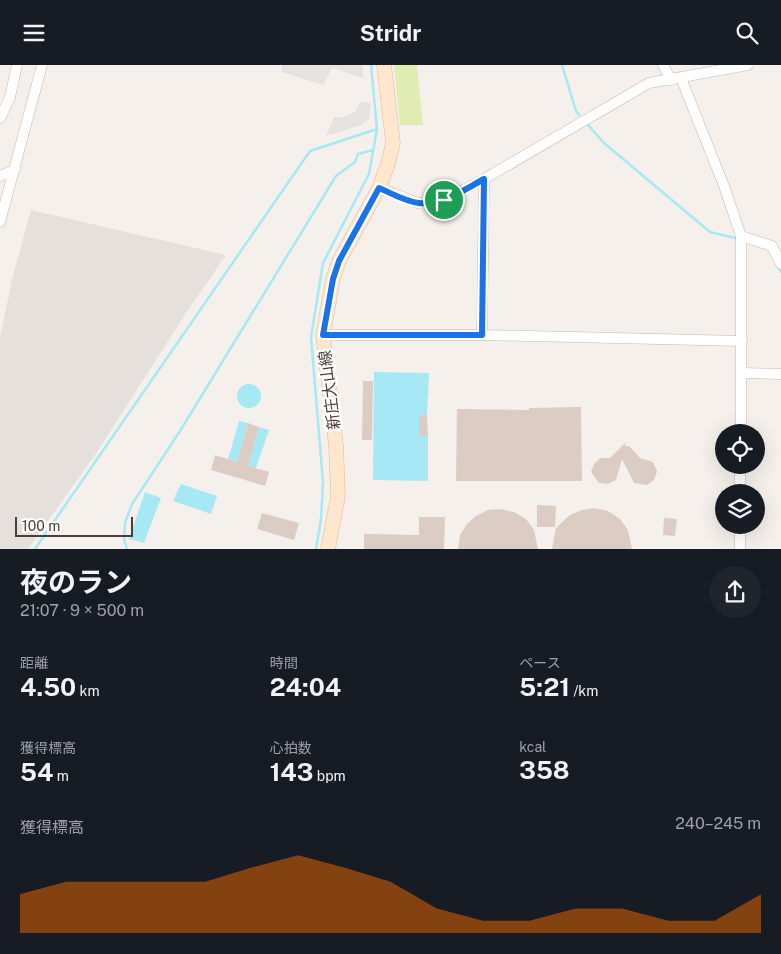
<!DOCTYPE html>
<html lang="ja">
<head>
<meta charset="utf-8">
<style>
	body { margin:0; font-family:"Public Sans","Noto Sans JP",sans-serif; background:#20242c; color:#f1f3f6; height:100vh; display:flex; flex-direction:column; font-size:19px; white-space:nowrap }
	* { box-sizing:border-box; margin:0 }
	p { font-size:16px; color:#9ea1a6 }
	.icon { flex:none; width:28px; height:28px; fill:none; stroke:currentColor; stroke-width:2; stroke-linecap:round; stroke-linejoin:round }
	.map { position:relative; height:484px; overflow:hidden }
	.sheet { display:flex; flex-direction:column; background:#171b24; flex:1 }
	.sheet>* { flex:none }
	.fabs { position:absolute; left:715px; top:359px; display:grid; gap:10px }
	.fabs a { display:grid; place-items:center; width:50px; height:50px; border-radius:50%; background:#171b24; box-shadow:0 5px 20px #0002; font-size:25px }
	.scale { position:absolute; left:15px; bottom:12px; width:118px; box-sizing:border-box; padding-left:5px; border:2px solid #4c3f38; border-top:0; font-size:14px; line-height:18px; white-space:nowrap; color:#4c3f38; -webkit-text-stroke:4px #fff; paint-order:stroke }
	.pin { position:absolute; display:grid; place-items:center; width:42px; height:42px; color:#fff; margin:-21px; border:2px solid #fff; border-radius:50%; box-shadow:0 1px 5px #0007 }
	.round { display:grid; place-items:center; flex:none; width:52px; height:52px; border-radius:26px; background:#20242c }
	.headline { display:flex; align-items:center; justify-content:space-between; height:85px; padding:0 20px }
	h1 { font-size:28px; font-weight:700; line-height:38px }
	.metrics { display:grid; grid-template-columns:repeat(3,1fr); gap:8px; height:85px; padding:5px 20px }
	.metrics div { display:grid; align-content:center }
	.metrics b { font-size:25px; font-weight:700 }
	.metrics small { font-size:14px; font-weight:400 }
	.metrics p { font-size:14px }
	.chart { height:140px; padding:10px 20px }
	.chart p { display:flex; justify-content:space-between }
	.chart svg { width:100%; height:90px; margin-top:5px; fill:#b45309; opacity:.7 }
	header { display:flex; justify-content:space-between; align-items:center; height:65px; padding:0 20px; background:#171b24; font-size:22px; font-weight:700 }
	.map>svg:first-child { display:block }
	.industrial { fill:#e6e0dd }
	.green { fill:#e1ecb3 }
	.parking { fill:#e5e2e0 }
	.water { fill:#a6e9f5 }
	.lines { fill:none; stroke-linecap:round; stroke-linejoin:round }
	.stream { stroke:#a6e9f5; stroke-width:2.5 }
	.building { fill:#dcccc3 }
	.minor-casing { stroke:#c6b8b0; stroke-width:11 }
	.secondary-casing { stroke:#dcba9b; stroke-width:15 }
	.minor { stroke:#fff; stroke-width:10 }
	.secondary { stroke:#ffe6cd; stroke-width:14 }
	.route-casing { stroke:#fff; stroke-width:10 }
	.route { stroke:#1a73e8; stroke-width:6 }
	.labels { text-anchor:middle; stroke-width:5; stroke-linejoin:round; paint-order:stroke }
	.street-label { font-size:16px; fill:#4c3f38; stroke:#fff }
</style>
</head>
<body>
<header><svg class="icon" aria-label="menu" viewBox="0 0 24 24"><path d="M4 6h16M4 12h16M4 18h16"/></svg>Stridr<svg class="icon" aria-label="search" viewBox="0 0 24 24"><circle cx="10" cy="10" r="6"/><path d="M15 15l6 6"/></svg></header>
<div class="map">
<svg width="781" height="484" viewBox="0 0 781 484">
	<rect width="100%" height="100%" fill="#f6f0ec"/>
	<path class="industrial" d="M31,145L226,190L186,248L97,387L28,484H0V273L12,214Z"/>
	<path class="green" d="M394,0H417L423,60H400Z"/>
	<g class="parking">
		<path d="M282,0H363V13L332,3L323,20L282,7Z"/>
		<path d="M360,37L371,38L369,54L361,60L326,71L334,52H343L355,47Z"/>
	</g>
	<g class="water">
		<path d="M374,307L429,308L427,350H419V371H428V416L373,415Z"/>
		<circle cx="249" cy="331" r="12"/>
		<path d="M239,356L248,358L237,397L228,394Z"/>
		<path d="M259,362L269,365L256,403L248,401Z"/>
		<path d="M181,419L217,431L211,449L173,436Z"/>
		<path d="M145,427L161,433L144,478L129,474Z"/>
	</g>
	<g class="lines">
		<g class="stream">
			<path d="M562,0L576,46L579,50"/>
			<path d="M588,60L604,78L710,167L735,173"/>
			<path d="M778,201L781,207"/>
			<path d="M35,484L310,86L377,64"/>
			<path d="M127,484L124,474L125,458L132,439L180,366L336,111L355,97L358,89L373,85"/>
			<path d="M316,484L321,455L323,417L311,272L323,198L369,109L377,64L371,0"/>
		</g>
	</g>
	<g class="building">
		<path d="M363,316H373L372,375H362Z"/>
		<path d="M581,342L582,416H456L457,344L529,345V343Z"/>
		<path d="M419,350H427L428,371L419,372Z"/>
		<path d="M248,358L259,362L248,401L269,407L265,421L211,405L215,390L237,397Z"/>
		<path d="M626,377L625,381H629L640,393L653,397L657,406L654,415L647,420L634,418L622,394L616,415L608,419L599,418L591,407L594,399L600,393H610Z"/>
		<path d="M537,440L556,441L555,462H537Z"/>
		<path d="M594,443L608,446L620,454L628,465L632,484H552L556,463L570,450L582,445Z"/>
		<path d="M500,444L514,447L526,454L534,465L538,484H458L460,470L467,459L476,451L488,445Z"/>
		<path d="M262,448L299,458L294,475L257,464Z"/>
		<path d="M419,452H445L444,484H364V469L419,470Z"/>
		<path d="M664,453L677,454L675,471L663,470Z"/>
	</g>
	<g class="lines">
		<defs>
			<g id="minor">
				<path d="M663,0L671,15"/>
				<path d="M681,13L724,121L741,171V368"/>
				<path d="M0,53L10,32L17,0"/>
				<path d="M0,111L15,105"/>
				<path d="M379,123L418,138L444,135L484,114L649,18L748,0"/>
				<path d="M0,157L42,0"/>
				<path d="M741,171L772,181L781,199"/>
				<path d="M323,270H482L742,276"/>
				<path d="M482,270L484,114"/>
				<path d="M742,308L781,309"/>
				<path d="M740,428V400"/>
				<path d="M740,460V484"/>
			</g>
			<path id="secondary" d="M328,484L338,431L336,380L323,270L333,214L339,196L379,123L388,99L393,78L384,0"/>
		</defs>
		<use href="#minor" class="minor-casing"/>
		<use href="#secondary" class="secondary-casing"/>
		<use href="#minor" class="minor"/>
		<use href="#secondary" class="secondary"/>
	</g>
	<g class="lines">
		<defs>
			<path id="route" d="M484,114L482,270H323L333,214L339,196L379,123C391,128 406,137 419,138C442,141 465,124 484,114Z"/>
		</defs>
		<use href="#route" class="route-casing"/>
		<use href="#route" class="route"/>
	</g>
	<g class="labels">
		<g class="street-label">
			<text transform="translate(329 325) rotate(-97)" y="6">新庄大山線</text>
		</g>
	</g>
</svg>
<div class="fabs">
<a><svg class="icon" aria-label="locate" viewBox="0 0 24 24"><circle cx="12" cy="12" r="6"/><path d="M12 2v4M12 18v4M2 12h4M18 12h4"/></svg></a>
<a><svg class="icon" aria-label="layers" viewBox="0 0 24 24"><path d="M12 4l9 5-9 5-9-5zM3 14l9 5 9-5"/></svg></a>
</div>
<div class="scale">100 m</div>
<div class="pin" style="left:444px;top:135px;background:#1e9e55"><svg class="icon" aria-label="arrive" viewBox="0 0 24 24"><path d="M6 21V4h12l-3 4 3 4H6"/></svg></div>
</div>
<section class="sheet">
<div class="headline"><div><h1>夜のラン</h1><p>21:07 · 9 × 500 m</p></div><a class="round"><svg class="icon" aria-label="share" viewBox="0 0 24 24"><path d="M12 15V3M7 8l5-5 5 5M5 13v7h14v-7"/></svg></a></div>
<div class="metrics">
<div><p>距離</p><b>4.50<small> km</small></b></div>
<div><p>時間</p><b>24:04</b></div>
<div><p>ペース</p><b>5:21<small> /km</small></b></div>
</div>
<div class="metrics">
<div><p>獲得標高</p><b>54<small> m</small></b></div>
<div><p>心拍数</p><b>143<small> bpm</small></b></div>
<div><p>kcal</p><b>358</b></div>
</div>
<div class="chart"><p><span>獲得標高</span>240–245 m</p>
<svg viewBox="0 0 160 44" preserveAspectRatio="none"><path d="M0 44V25L10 19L20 19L30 19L40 19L50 12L60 6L70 12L80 19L90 32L100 38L110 38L120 32L130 32L140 38L150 38L160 25V44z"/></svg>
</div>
</section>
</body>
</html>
